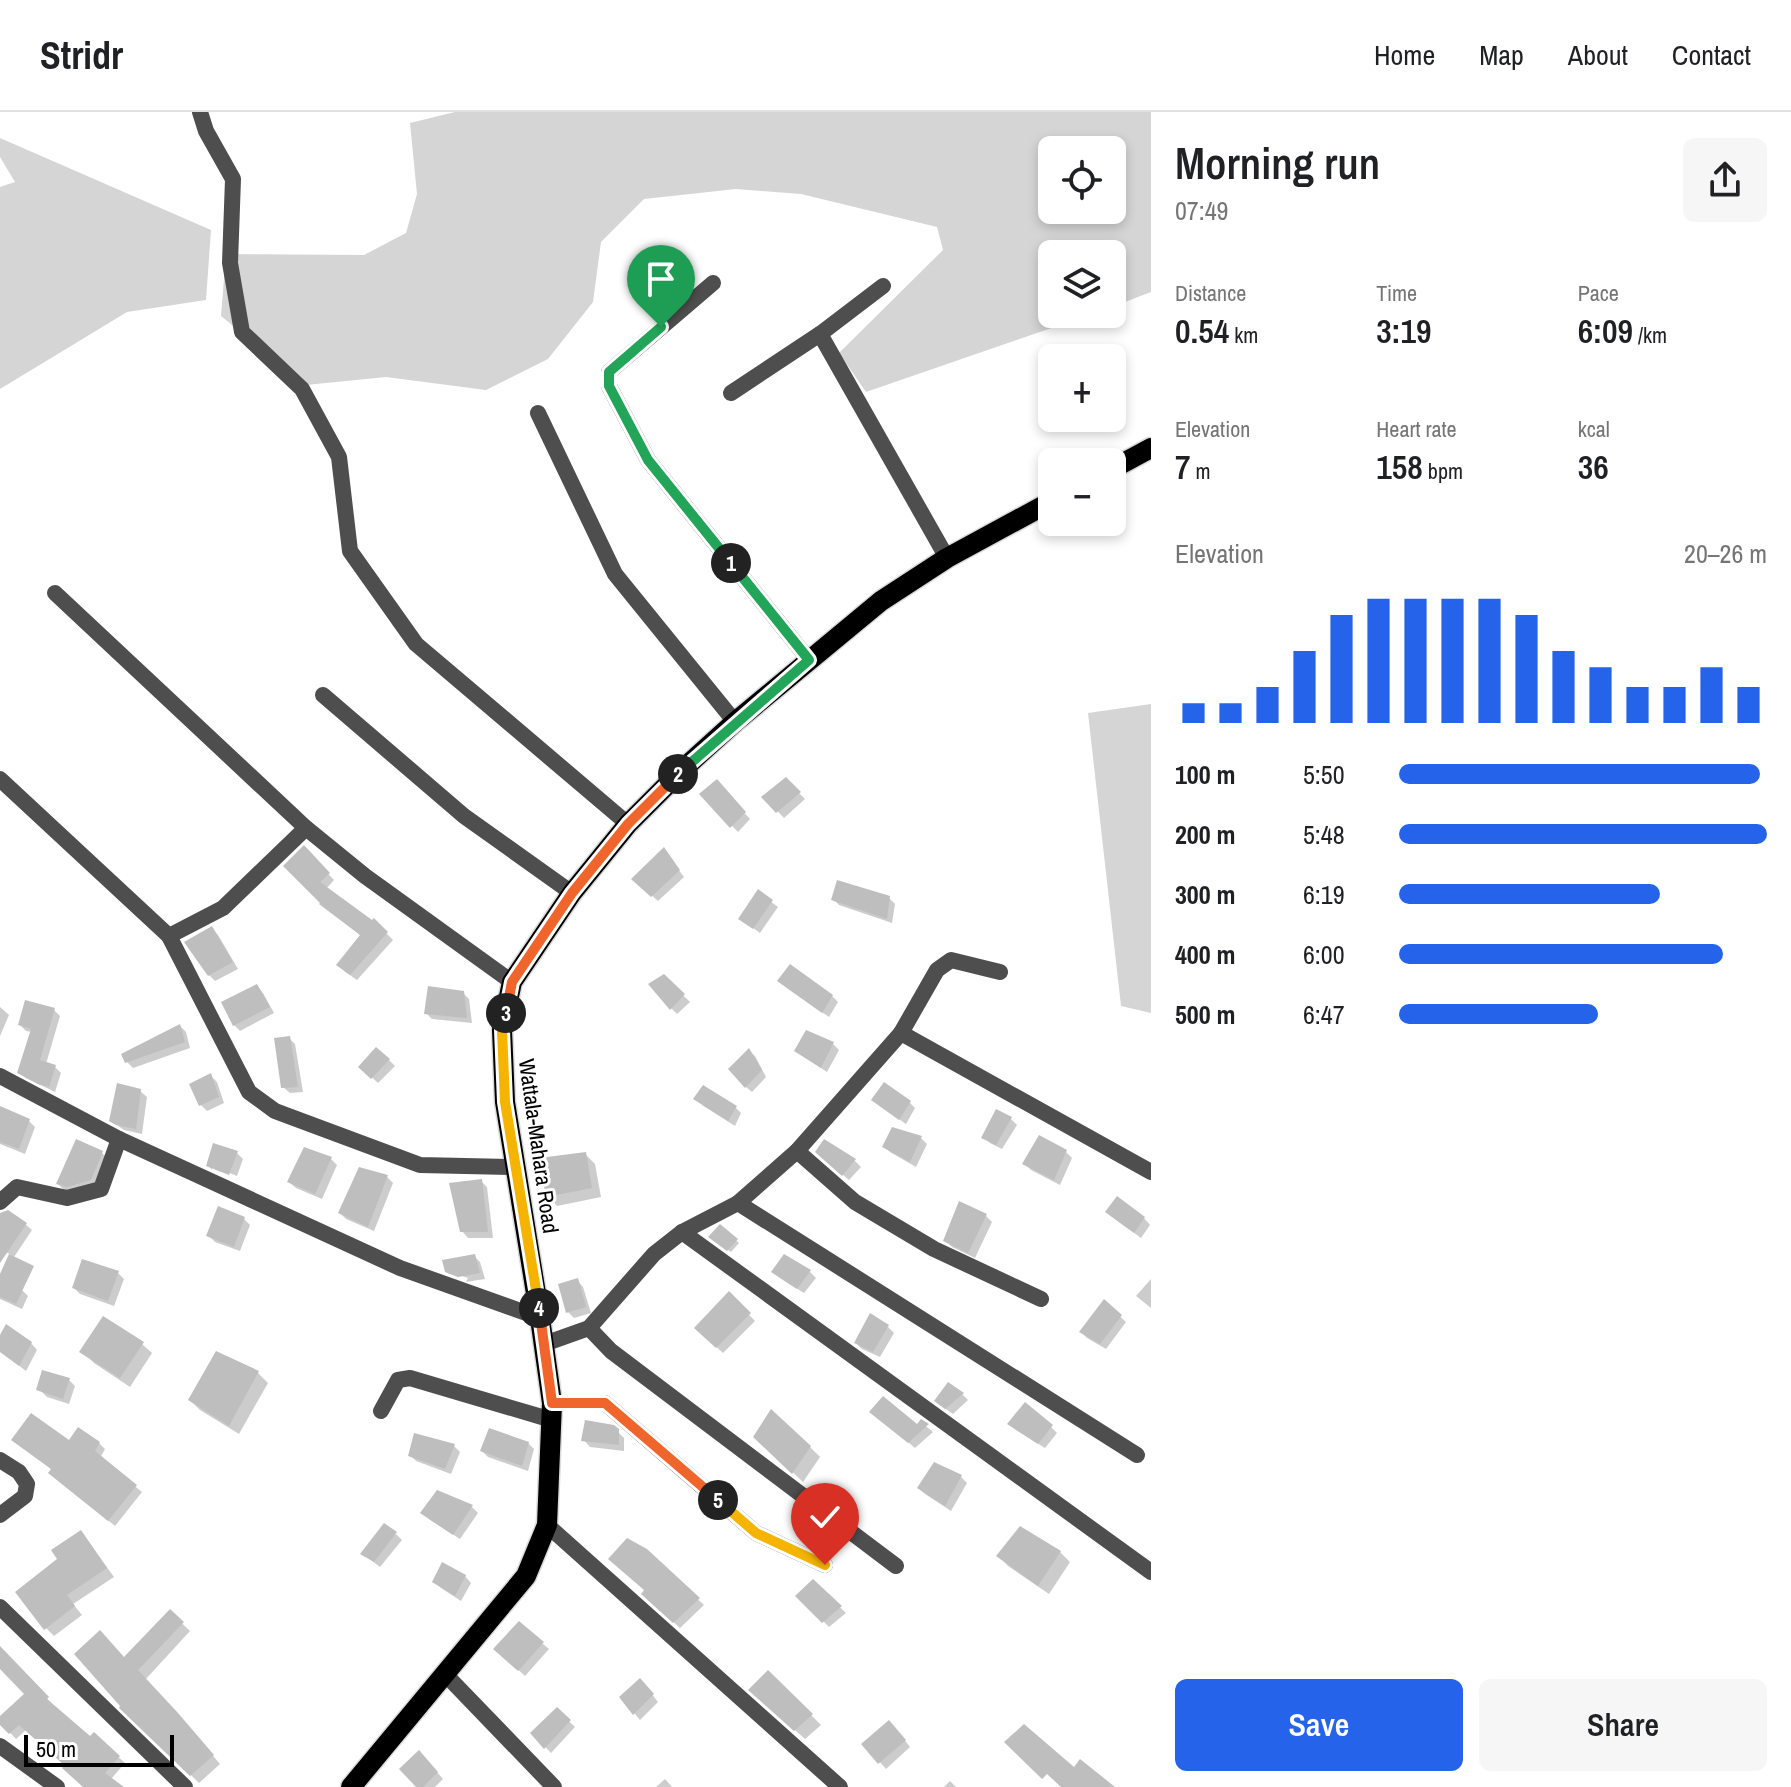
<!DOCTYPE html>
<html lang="en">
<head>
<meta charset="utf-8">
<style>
	body { margin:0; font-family:"Archivo Narrow",sans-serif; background:#f6f6f6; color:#202124; height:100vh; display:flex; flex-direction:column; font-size:30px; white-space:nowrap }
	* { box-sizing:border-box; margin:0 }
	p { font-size:26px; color:#757577 }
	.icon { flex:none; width:44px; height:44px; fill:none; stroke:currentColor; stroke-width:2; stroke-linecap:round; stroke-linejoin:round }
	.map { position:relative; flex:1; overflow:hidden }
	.side { display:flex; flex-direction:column; background:#fff; width:640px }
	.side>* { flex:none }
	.tools { position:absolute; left:1038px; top:24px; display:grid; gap:16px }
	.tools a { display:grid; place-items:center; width:88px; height:88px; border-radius:12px; background:#fff; box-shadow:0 4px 12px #0003; font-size:40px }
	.scale { position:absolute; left:24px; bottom:20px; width:150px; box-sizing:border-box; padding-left:8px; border:4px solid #000; border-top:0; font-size:22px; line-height:28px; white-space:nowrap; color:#000; -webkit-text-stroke:6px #fff; paint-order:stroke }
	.pin { position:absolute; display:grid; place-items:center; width:68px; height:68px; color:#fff; margin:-82px -34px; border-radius:50% 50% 50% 0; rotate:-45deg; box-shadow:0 0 8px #0007 }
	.pin .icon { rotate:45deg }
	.km { position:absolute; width:40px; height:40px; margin:-20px; border-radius:50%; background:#222; color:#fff; font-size:22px; line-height:40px; text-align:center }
	.round { display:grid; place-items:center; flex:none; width:84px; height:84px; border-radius:12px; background:#f6f6f6 }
	.overview { display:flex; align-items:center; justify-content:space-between; height:136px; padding:0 24px }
	h1 { font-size:44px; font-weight:600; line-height:60px }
	.metrics { display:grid; grid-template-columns:repeat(3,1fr); gap:12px; height:136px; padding:8px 24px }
	.metrics div { display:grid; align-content:center }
	.metrics b { font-size:34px; font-weight:600 }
	.metrics small { font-size:22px; font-weight:400 }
	.metrics p { font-size:22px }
	.chart { height:224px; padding:16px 24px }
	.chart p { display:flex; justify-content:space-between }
	.chart svg { width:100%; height:144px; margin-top:8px; stroke:#2563eb; stroke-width:6 }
	.button { display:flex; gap:16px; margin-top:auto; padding:16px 24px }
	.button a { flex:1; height:92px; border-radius:12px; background:#2563eb; color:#fff; font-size:32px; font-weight:600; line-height:92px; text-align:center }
	.button a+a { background:#f6f6f6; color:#202124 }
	ul { padding:0 24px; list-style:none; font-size:26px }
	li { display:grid; grid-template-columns:128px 96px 1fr; align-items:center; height:60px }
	li i { height:20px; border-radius:10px; background:#2563eb }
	header { display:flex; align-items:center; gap:48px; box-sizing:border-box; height:112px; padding:0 40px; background:#fff; border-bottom:2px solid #e0e0e0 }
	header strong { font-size:38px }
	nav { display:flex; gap:44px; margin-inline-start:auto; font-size:28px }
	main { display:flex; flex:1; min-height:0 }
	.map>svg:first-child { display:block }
	.green { fill:#d5d5d5; fill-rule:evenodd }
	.shadow { fill:#0003 }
	.building { fill:#bebebe }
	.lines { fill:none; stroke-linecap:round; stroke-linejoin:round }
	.primary-casing { stroke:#dbdbdb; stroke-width:23 }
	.minor { stroke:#4e4e4e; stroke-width:16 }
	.primary { stroke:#000; stroke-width:20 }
	.split-1-casing { stroke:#fff; stroke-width:16 }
	.split-2-casing { stroke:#fff; stroke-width:16 }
	.split-3-casing { stroke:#fff; stroke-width:16 }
	.split-4-casing { stroke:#fff; stroke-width:16 }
	.split-5-casing { stroke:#fff; stroke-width:16 }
	.split-6-casing { stroke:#fff; stroke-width:16 }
	.split-1 { stroke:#22a559; stroke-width:10 }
	.split-2 { stroke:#22a559; stroke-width:10 }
	.split-3 { stroke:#f0652b; stroke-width:10 }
	.split-4 { stroke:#f5b400; stroke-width:10 }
	.split-5 { stroke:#f0652b; stroke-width:10 }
	.split-6 { stroke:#f5b400; stroke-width:10 }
	.labels { text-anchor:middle; stroke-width:6; stroke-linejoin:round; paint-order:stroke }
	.street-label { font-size:22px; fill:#000; stroke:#fff }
</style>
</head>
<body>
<header>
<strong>Stridr</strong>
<nav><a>Home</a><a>Map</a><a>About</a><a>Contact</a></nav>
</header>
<main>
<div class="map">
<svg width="1151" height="1675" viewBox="0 0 1151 1675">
	<rect width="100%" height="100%" fill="#fff"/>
	<g class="green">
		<path d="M455,0H1151V180L1112,195V142H1052V202H1092L866,280L839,241L943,138L937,115L801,82L736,77L644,87L601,130L593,190L548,247L486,278L386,265L306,273L221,204L226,142L364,143L406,121L417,82L410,11ZM1052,38H1112V98H1052Z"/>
		<path d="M0,26L211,118L206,188L127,200L0,277V75L15,70L0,45Z"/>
		<path d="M1151,592V901L1121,894L1088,601Z"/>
	</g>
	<g class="shadow">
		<path d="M786,668L805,687L784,706L764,685Z"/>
		<path d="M716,670L750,707L738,720L702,682Z"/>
		<path d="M304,736L334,768L326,777L372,811L374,809L393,828L357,868L344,859L362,824L328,798Z"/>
		<path d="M664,738L684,765L658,789L634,767Z"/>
		<path d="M758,780L778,795L760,821L741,807Z"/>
		<path d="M889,786L895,792L892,811L839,793L833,787Z"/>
		<path d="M211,817L218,823L238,857L215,869L209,863Z"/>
		<path d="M664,865L690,890L677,902L671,896Z"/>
		<path d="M257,874L263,881L274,901L240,919L234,913Z"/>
		<path d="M786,875L832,884L838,890L829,905Z"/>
		<path d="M463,881L469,887L472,911L432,907L426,901Z"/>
		<path d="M0,895L9,903L0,924Z"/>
		<path d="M54,898L60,904L46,952L55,955L61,961L55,980L26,966L20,960L32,920L26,919L20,913Z"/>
		<path d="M180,914L186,920L190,936L133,956L127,950L124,943Z"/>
		<path d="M289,926L295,932L303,980L290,981L283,975Z"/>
		<path d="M833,932L839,938L827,960L803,944Z"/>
		<path d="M749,939L755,944L766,965L752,980L746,975Z"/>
		<path d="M389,948L395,954L378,971L361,955Z"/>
		<path d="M211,964L217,970L224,991L207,999L201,993Z"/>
		<path d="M140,979L147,985L142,1022L124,1018L111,1009Z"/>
		<path d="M909,990L915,996L906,1012L880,994Z"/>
		<path d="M702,993L735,995L741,1001L735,1014Z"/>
		<path d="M0,1005L29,1009L35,1015L25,1042L0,1032Z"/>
		<path d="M1011,1007L1017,1013L1002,1037L990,1031L984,1025Z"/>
		<path d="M893,1017L921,1026L927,1032L916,1055L890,1040L884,1034Z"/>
		<path d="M824,1030L855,1049L861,1055L849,1068L823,1046Z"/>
		<path d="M1066,1040L1072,1046L1060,1073L1031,1058L1025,1052Z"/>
		<path d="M102,1041L108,1047L97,1074L74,1080L64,1078L58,1072Z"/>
		<path d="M237,1041L243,1047L237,1064L212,1054V1058L208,1053Z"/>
		<path d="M585,1042L595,1052L601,1085L557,1094L548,1084Z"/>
		<path d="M330,1046L337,1053L322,1087L296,1076L289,1070Z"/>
		<path d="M360,1058L387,1065L393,1071L374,1119L346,1107L340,1101Z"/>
		<path d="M481,1069L487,1075L493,1126H468L462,1119Z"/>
		<path d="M986,1104L992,1110L975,1146L952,1135L946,1129Z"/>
		<path d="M1114,1106H1144L1150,1113L1141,1126Z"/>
		<path d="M244,1107L250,1113L240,1139L215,1130L209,1124Z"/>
		<path d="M0,1108L25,1112L32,1118L14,1145L0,1136Z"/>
		<path d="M721,1115L739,1131L731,1140L713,1128Z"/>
		<path d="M474,1144L480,1150L485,1167L466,1170L468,1166L449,1160V1162L446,1159Z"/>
		<path d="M785,1145L810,1160L816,1166L804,1181L780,1166L774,1160Z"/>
		<path d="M118,1161L124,1167L114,1194L80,1182L74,1176Z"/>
		<path d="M1151,1167V1196L1136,1184Z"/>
		<path d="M0,1168L22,1178L28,1184L22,1197L0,1187Z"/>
		<path d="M577,1168L583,1175L591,1201L574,1206L568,1200Z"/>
		<path d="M729,1182L755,1209L723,1241L696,1216Z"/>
		<path d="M1104,1190L1126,1210L1106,1237L1087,1226L1081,1220Z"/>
		<path d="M888,1215L894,1221L880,1245L862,1237L856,1231Z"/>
		<path d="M0,1227L31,1231L37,1238L26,1259L0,1239Z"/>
		<path d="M142,1232L152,1241L130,1275L94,1251L84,1241Z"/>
		<path d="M216,1242L258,1261L268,1271L239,1322L200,1298L190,1288Z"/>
		<path d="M69,1268L75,1274L69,1292L47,1285L40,1278Z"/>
		<path d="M962,1282L968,1288L953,1302L943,1295Z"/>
		<path d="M878,1305L917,1315L921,1310L933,1320L915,1336Z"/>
		<path d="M1010,1312L1051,1315L1057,1321L1045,1336L1016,1318Z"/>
		<path d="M613,1315L624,1326V1339L590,1335L584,1328Z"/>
		<path d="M415,1323L454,1334L460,1340L451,1362L416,1349L410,1343Z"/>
		<path d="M755,1325L810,1335L820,1345L803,1370Z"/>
		<path d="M13,1328L99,1331L105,1337L100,1346L142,1380L115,1414L57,1367L53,1358Z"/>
		<path d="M528,1331L534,1337L528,1359L488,1345L482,1339Z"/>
		<path d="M935,1353L961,1365L967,1371L951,1399L925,1382L919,1376Z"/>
		<path d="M472,1395L478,1401L460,1427L429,1407Z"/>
		<path d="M1020,1417L1060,1440L1070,1450L1049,1482L1008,1454L999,1444Z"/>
		<path d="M396,1422L402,1428L380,1455L363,1442Z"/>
		<path d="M88,1429L114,1465L73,1492L82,1503L54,1524L46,1516Z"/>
		<path d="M646,1439L704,1493L680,1516L643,1482L646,1479Z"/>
		<path d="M465,1464L471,1471L461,1489L441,1476L435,1470Z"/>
		<path d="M813,1470L846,1501L829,1515L798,1484Z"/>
		<path d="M170,1500L190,1519L145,1568L186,1612L220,1652L199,1671L130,1603L124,1548Z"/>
		<path d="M519,1512L549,1537L525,1564L496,1537Z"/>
		<path d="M7,1544L53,1593L90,1627L94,1623L125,1651L111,1667L121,1675H86L66,1654L26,1618L16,1627L0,1610V1607L26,1582L0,1554V1551Z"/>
		<path d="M768,1560L821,1613L805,1627L760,1587Z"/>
		<path d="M646,1575L658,1590L640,1608L621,1585Z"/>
		<path d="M557,1598L575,1615L551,1641L532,1621Z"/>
		<path d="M895,1616L910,1635L886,1657L864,1632Z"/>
		<path d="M425,1646L443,1667L435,1675H419Z"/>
		<path d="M665,1667L672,1675H656Z"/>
		<path d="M950,1669L956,1675H944Z"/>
	</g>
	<g class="building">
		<path d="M786,665L801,680L776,701L761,685Z"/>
		<path d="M717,667L746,700L730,716L699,682Z"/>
		<path d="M304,733L330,761L320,770L372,808L374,806L388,820L350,863L336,853L360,823L319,792L320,791L283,754Z"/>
		<path d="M664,735L680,758L651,785L631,767Z"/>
		<path d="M837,768L890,784L887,807L831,788Z"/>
		<path d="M758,777L773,788L753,817L738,807Z"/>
		<path d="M212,814L233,850L208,864L184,830Z"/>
		<path d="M790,852L833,883L822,901L777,869Z"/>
		<path d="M664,862L685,882L670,898L648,872Z"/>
		<path d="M257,872L270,895L233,914L221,890Z"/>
		<path d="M428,874L464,879L467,906L424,902Z"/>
		<path d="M25,888L55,896L40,948L56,953L49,975L38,972L17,961L31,917L18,913Z"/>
		<path d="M180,912L185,930L125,951L121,942Z"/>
		<path d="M806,918L834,930L821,956L794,939Z"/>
		<path d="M290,924L298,975L281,976L274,926Z"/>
		<path d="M376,935L390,947L371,967L358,955Z"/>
		<path d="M749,936L762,958L745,976L728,957Z"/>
		<path d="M211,961L219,985L199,994L189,972Z"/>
		<path d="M884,970L911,989L899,1008L871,988Z"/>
		<path d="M117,971L141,977L136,1017L116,1013L109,1009Z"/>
		<path d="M703,973L737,994L728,1009L693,987Z"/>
		<path d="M0,994L30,1007L19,1037L0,1030Z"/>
		<path d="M996,997L1012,1005L996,1033L981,1026Z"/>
		<path d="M892,1015L922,1024L910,1050L882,1035Z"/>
		<path d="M1039,1023L1067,1038L1054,1068L1022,1052Z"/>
		<path d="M76,1027L103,1039L97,1054L91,1068L67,1075L56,1072Z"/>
		<path d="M824,1027L856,1047L842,1064L815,1040Z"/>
		<path d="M213,1031L238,1039L229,1063L206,1054Z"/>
		<path d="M304,1035L332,1045L315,1082L287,1070Z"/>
		<path d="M586,1040L592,1076L546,1085L539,1046Z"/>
		<path d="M359,1055L388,1063L368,1115L338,1101Z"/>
		<path d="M482,1067L488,1120H460L449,1071Z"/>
		<path d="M1117,1084L1145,1105L1134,1121L1105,1100Z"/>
		<path d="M959,1089L987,1102L968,1141L943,1129Z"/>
		<path d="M218,1094L245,1105L234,1135L206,1124Z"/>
		<path d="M8,1098L27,1111L0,1151V1101Z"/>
		<path d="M720,1112L738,1127L727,1139L708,1125Z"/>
		<path d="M9,1142L34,1154L16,1192L0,1185V1162Z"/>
		<path d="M475,1142L480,1161L458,1165L445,1160L442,1148Z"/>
		<path d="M784,1142L811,1158L797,1177L771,1160Z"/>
		<path d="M82,1147L119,1159L108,1189L72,1176Z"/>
		<path d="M578,1166L586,1195L566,1201L558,1172Z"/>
		<path d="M729,1179L751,1201L716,1236L694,1216Z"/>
		<path d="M1104,1187L1122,1203L1100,1232L1079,1220Z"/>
		<path d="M870,1201L889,1213L873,1240L854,1231Z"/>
		<path d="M103,1204L144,1230L120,1266L79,1240Z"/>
		<path d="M6,1212L32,1230L19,1254L0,1240V1223Z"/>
		<path d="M216,1239L259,1259L229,1314L188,1288Z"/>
		<path d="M42,1258L70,1266L63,1287L36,1278Z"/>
		<path d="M948,1270L964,1281L945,1297L934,1289Z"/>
		<path d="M883,1284L917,1312L921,1307L929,1312L908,1331L869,1300Z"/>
		<path d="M1025,1290L1053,1313L1038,1332L1007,1312Z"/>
		<path d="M771,1297L811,1334L792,1362L753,1325Z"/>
		<path d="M31,1301L69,1328L78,1315L100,1330L95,1339L137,1373L108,1409L48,1361L51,1357L11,1328Z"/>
		<path d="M585,1308L614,1313L619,1317V1333L581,1329Z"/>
		<path d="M489,1316L529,1330L522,1354L480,1339Z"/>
		<path d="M414,1321L455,1332L445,1357L408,1344Z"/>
		<path d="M934,1350L962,1363L945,1394L917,1376Z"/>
		<path d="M437,1378L473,1393L453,1423L420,1401Z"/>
		<path d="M384,1411L397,1420L374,1450L360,1442Z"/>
		<path d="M1020,1414L1061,1439L1038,1474L996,1444Z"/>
		<path d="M81,1418L107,1456L67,1483L75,1494L44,1518L15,1480L57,1447L51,1438Z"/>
		<path d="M627,1426L647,1437L700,1486L673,1511L641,1482L644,1478L608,1447Z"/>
		<path d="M442,1450L466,1463L455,1484L432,1470Z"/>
		<path d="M813,1467L842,1494L822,1511L795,1484Z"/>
		<path d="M170,1497L184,1510L138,1558L178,1601L214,1643L190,1664L119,1596L120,1594L74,1542L100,1518L124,1545Z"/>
		<path d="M519,1509L544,1530L518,1559L493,1537Z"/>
		<path d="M0,1534L49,1585L47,1587L90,1624L94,1620L120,1644L105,1661L124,1675H83L62,1656L64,1653L19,1613L9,1622L0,1613V1604L24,1582L0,1557Z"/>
		<path d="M768,1558L813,1602L794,1619L748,1578Z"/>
		<path d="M640,1566L654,1582L633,1603L619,1585Z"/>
		<path d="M557,1595L571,1608L544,1637L530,1621Z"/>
		<path d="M889,1608L906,1628L878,1652L861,1632Z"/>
		<path d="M1024,1612L1074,1655L1080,1647L1115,1675H1061L1047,1662L1042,1667L1004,1630Z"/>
		<path d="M419,1638L438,1660L423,1675H416L399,1657Z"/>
	</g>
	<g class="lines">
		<defs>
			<g id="primary">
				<path d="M1112,357L1151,336"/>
				<path d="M351,1675L526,1464L547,1413L552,1291L540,1206L505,990L502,918L512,870L572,781L628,712L682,658L735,610L881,489L947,446L1052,389"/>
			</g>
		</defs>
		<use href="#primary" class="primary-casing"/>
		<g class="minor">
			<path d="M200,0L206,19L233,67L230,151L242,220L302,277L339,345L350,439L416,532L628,712"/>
			<path d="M713,171L609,260V274L648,348L809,548"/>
			<path d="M820,222L947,446"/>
			<path d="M731,281L820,222L883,174"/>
			<path d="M538,301L615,462L735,610"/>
			<path d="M55,481L306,716L365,764L512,870"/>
			<path d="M323,583L464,704L572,781"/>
			<path d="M0,667L169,824L249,980L275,999L420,1053L514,1055"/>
			<path d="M169,824L223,796L306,716"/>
			<path d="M901,921L1151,1060"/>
			<path d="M0,964L119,1027L400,1156L540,1206"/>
			<path d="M797,1039L855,1090L934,1137L1041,1187"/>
			<path d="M0,1090L17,1075L67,1086L101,1077L119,1027"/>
			<path d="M738,1091L1137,1343"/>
			<path d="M682,1120L1151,1460"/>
			<path d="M589,1216L611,1239L896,1454"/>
			<path d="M544,1232L589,1216L654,1142L682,1120L738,1091L797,1039L901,921L937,858L951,848L1000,860"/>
			<path d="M552,1291H605L756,1421L825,1453"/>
			<path d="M381,1299L398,1268L410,1266L552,1308"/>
			<path d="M0,1348L19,1360L27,1372L25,1384L0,1403"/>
			<path d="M547,1413L840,1675"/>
			<path d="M0,1495L185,1675"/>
			<path d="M445,1562L554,1675"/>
			<path d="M0,1634L57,1675"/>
		</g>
		<use href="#primary" class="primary"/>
	</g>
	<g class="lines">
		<defs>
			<path id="split-1" d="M661,215L609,260V274L648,348L731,451"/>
			<path id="split-2" d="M678,662L809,548L731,451"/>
			<path id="split-3" d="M506,901L512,870L572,781L628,712L678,662"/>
			<path id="split-4" d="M506,901L502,918L505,990L539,1196"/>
			<path id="split-5" d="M539,1196L552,1291H605L718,1388"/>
			<path id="split-6" d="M718,1388L756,1421L825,1453"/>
		</defs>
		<use href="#split-1" class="split-1-casing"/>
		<use href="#split-2" class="split-2-casing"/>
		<use href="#split-3" class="split-3-casing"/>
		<use href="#split-4" class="split-4-casing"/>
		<use href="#split-5" class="split-5-casing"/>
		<use href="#split-6" class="split-6-casing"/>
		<use href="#split-1" class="split-1"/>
		<use href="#split-2" class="split-2"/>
		<use href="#split-3" class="split-3"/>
		<use href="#split-4" class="split-4"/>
		<use href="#split-5" class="split-5"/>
		<use href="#split-6" class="split-6"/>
	</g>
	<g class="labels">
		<g class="street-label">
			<text transform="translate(539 1034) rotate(82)" y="8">Wattala-Mahara Road</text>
		</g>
	</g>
</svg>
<div class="tools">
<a><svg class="icon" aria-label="locate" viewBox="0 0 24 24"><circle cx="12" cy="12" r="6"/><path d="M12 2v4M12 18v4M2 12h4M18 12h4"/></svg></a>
<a><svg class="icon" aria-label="layers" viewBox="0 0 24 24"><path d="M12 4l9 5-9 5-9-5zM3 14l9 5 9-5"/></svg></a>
<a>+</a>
<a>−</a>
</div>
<div class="scale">50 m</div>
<div class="pin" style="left:661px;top:215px;background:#1e9e55"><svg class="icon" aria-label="arrive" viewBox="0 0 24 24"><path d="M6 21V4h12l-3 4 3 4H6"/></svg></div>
<div class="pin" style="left:825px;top:1453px;background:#d93025"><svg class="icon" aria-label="check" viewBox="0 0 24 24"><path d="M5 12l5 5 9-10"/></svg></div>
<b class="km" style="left:731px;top:451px">1</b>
<b class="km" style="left:678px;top:662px">2</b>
<b class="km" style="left:506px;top:901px">3</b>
<b class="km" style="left:539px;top:1196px">4</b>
<b class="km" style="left:718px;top:1388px">5</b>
</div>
<section class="side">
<div class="overview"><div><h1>Morning run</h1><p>07:49</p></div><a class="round"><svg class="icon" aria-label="share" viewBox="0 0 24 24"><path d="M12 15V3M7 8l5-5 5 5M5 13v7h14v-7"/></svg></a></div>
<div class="metrics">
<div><p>Distance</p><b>0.54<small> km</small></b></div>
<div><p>Time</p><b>3:19</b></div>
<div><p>Pace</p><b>6:09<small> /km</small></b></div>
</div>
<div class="metrics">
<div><p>Elevation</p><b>7<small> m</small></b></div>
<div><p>Heart rate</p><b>158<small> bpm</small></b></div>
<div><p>kcal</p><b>36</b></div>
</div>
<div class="chart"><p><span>Elevation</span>20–26 m</p>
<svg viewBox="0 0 160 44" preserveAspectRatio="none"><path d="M5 44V38M15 44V38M25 44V33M35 44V22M45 44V11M55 44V6M65 44V6M75 44V6M85 44V6M95 44V11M105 44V22M115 44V27M125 44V33M135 44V33M145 44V27M155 44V33"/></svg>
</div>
<ul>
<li><b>100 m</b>5:50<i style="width:98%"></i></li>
<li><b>200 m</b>5:48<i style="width:100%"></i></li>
<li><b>300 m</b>6:19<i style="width:71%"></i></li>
<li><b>400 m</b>6:00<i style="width:88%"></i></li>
<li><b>500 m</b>6:47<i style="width:54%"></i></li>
</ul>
<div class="button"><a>Save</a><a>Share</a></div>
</section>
</main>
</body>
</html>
